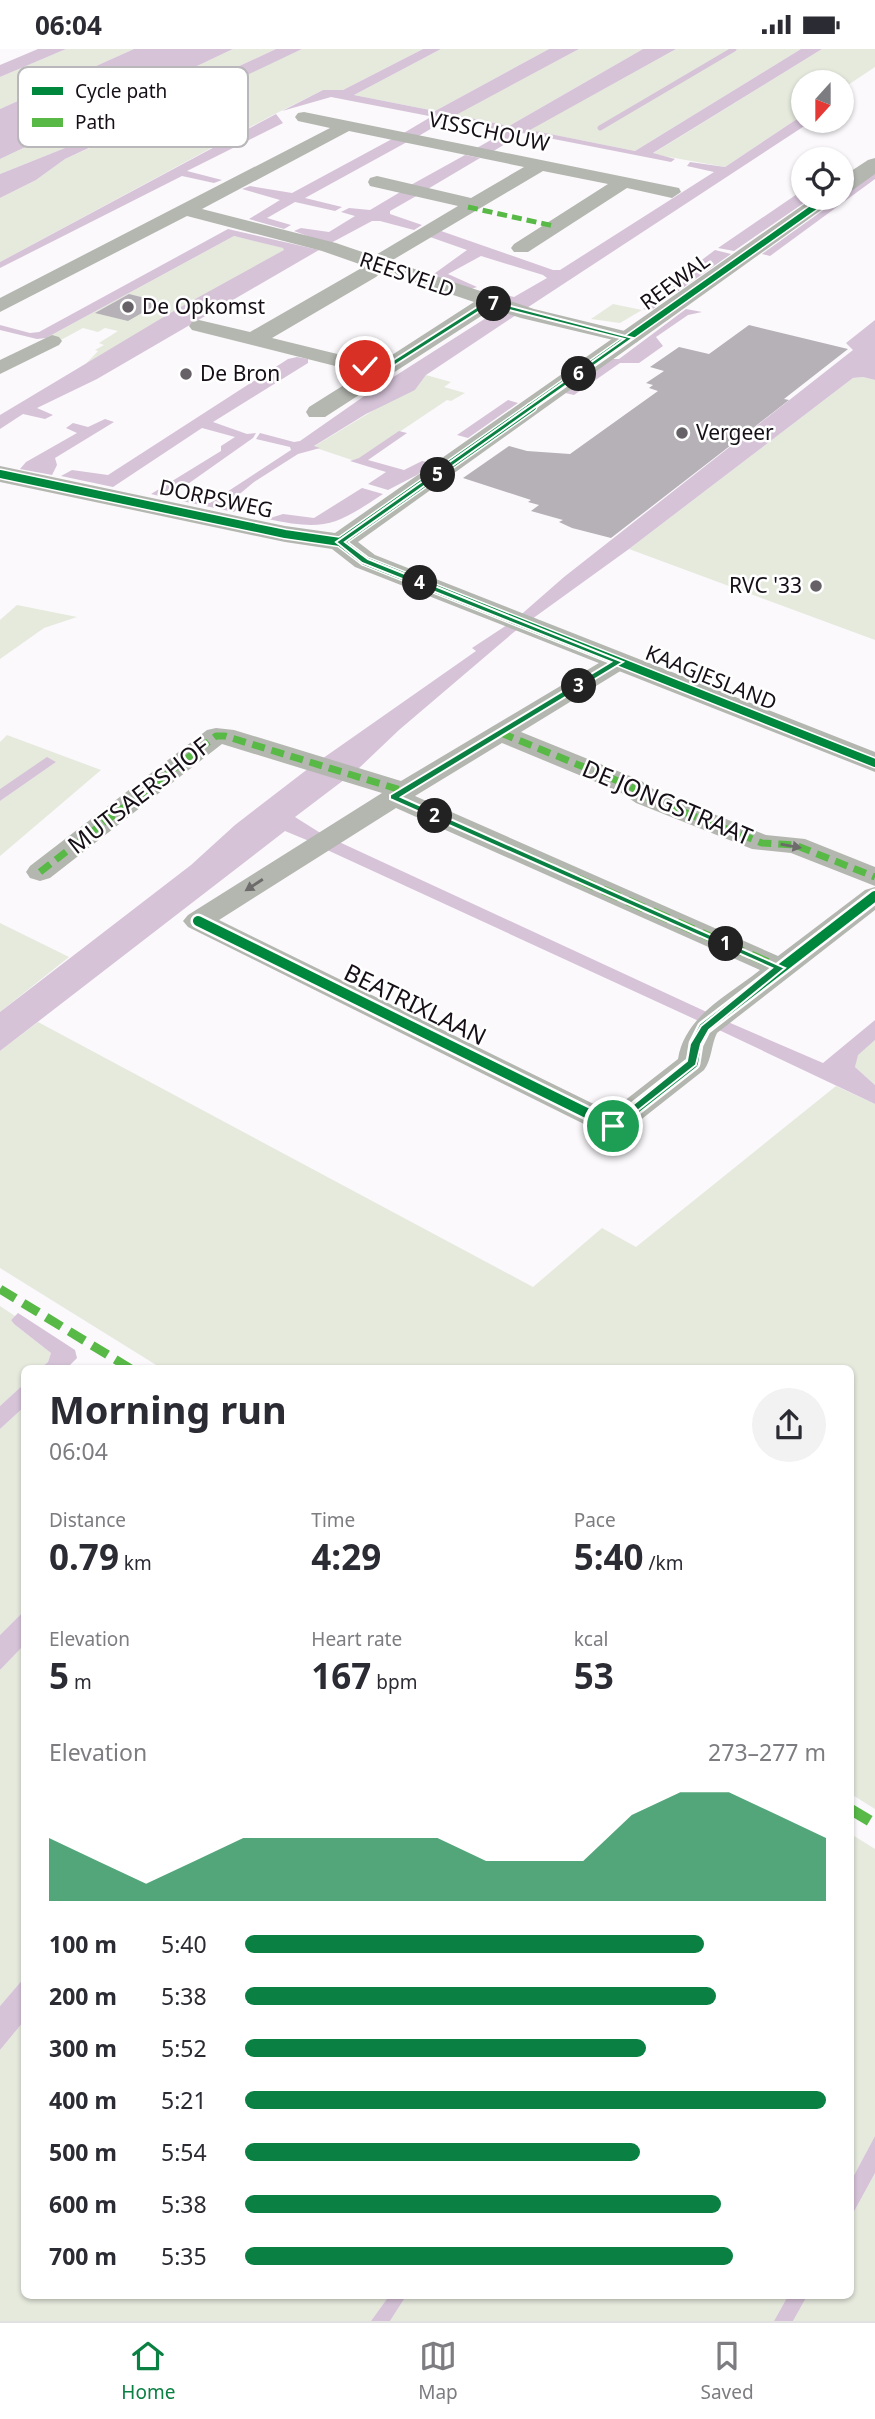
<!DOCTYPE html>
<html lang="en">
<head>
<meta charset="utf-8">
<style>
	body { margin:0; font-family:"Noto Sans",sans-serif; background:#f2f2f3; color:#2b2b33; height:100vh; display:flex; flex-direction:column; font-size:26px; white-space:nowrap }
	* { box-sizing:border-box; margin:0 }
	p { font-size:23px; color:#7c7c81 }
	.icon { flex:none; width:38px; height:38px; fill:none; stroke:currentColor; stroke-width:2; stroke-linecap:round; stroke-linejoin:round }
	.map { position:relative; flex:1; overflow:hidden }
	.panel { position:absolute; left:21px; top:1316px; width:833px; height:934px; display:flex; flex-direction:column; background:#fff; border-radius:10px; box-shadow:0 2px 5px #0004 }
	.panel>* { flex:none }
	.needle { width:46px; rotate:201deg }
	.fabs { position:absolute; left:791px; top:21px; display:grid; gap:14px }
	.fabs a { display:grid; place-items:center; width:63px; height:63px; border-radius:50%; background:#fff; box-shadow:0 2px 5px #0004; font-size:35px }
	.pin { position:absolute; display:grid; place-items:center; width:60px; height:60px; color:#fff; margin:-30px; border:4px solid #fff; border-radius:50%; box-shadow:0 2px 7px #0007 }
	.km { position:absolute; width:35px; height:35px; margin:-18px; border-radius:50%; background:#222; color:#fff; font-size:19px; line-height:35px; text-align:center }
	.round { display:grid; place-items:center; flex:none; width:74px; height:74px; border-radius:37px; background:#f2f2f3 }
	.summary { display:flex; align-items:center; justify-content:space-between; height:119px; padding:0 28px }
	h1 { font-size:38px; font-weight:700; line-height:52px }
	.figures { display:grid; grid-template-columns:repeat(3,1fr); gap:10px; height:119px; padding:7px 28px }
	.figures div { display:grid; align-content:center }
	.figures b { font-size:35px; font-weight:700 }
	.figures small { font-size:19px; font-weight:400 }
	.figures p { font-size:19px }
	.chart { height:196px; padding:14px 28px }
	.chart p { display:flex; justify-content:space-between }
	.chart svg { width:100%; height:126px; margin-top:7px; fill:#0b8043; opacity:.7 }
	ul { padding:0 28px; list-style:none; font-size:23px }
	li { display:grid; grid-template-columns:112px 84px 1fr; align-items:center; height:52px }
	li i { height:18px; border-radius:9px; background:#0b8043 }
	.status { display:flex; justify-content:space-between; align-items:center; height:49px; padding:0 35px; background:#fff; direction:ltr }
	.status svg { height:19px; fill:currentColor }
	.dock { display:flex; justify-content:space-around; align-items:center; height:98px; border-top:2px solid #e1e1e2; background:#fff; font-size:19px; color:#7c7c81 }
	.dock a { display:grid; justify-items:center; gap:4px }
	.dock .on { color:#0b8043 }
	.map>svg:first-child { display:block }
	.green { fill:#e5eadd }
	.water { fill:#d6c3d8 }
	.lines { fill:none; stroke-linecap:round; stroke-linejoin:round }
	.stream { stroke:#d6c3d8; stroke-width:5 }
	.building { fill:#b6b1b7 }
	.minor { fill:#b4b7b0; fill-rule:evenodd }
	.tertiary { fill:#b4b7b0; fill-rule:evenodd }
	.quiet-far3 { stroke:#58b947; stroke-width:5; stroke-dasharray:10 5; stroke-linecap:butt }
	.quiet-far2 { stroke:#58b947; stroke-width:7; stroke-dasharray:13 7; stroke-linecap:butt }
	.quiet-far1 { stroke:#58b947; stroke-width:9; stroke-dasharray:18 9; stroke-linecap:butt }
	.quiet { stroke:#58b947; stroke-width:11; stroke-dasharray:23 11; stroke-linecap:butt }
	.cycleway-far2-casing { stroke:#fff; stroke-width:9 }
	.cycleway-far1-casing { stroke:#fff; stroke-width:11 }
	.cycleway-casing { stroke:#fff; stroke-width:15 }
	.cycleway-far2 { stroke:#00873e; stroke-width:6 }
	.cycleway-far1 { stroke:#00873e; stroke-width:8 }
	.cycleway { stroke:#00873e; stroke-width:10 }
	.oneway { fill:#6d6b6b }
	.route { fill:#0b8043; stroke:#fff; stroke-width:2 }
	.poi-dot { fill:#666167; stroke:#fff; stroke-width:2.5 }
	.labels { text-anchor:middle; stroke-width:5; stroke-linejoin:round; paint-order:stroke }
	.far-street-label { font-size:21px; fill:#160f17; stroke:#fff }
	.far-poi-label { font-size:21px; fill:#160f17; stroke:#fff; text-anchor:start }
	.street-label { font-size:24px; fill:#160f17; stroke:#fff }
	.key { fill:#fff; stroke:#b9b7b9; stroke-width:2 }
	.key-label { font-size:19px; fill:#160f17 }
</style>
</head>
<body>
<div class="status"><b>06:04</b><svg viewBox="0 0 49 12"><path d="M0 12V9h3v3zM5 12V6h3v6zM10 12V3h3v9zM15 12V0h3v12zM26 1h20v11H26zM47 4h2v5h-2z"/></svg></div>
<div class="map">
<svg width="875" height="2272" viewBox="0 0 875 2272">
	<rect width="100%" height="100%" fill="#fbf9fc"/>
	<g class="green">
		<path d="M66,0H134L0,60V28Z"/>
		<path d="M233,0H276L224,24L238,29L302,0H423L343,41H323L271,67L0,213V149L36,131L65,110L130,81L213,32L75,95L0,125V110Z"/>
		<path d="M441,0H549L435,62L354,46Z"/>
		<path d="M579,0H643L509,77L455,66Z"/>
		<path d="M676,0H801L635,102L529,81Z"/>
		<path d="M822,0H875V18L842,40V33H803V66L725,118L652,105Z"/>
		<path d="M234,187L284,199L285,202L177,260L81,320L98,302L95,301L104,296L99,294L118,282L105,279L98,283L83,279L59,292L46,289Z"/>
		<path d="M613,255L642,261L620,274L591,270Z"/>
		<path d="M426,326L451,333L444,338L465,344L451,352L447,351L359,410L352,411L313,398L394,349L415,341Z"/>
		<path d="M863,328L875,331V591L629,500L853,329Z"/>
		<path d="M17,556L77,568L44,579L0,610V571Z"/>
		<path d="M7,686L101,721L0,807V752L56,713L47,709L0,740V693Z"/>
		<path d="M0,874L69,908L0,963Z"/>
		<path d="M38,973L533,1238L602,1179L636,1198L836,1037L875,1055V1760L851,1745L850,1320L161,1319L0,1219V1002Z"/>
		<path d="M875,991V1036L855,1018L857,1006Z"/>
		<path d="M0,1257L15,1267L11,1271L14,1275L51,1304L48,1313L41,1319L24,1320V1335L0,1357Z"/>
		<path d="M24,1358V1562L0,1586V1380Z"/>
		<path d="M24,1596V1929L0,1957V1621Z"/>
		<path d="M851,1785L875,1800V2087L851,2132Z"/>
		<path d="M24,1972V2247H389L371,2272H0V2001Z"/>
		<path d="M875,2124V2272H793L807,2247H850L851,2168Z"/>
		<path d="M406,2247H788L774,2272H390Z"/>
	</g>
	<g class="water">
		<path d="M38,0H66L0,28V16Z"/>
		<path d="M134,0H233L0,110V60Z"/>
		<path d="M276,0H302L247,26L238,29L224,24Z"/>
		<path d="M423,0H441L354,46L435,62L549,0H579L456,66L509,77L643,0H676L530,81L635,102L801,0H822L653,104L675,110L671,113L523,84L492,103L475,100L505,83L453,71L444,72L417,88L402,85L429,69V67L331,48L282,62L323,41H343Z"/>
		<path d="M213,32L231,33L65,110L36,131L0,149V125L75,95Z"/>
		<path d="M276,65L283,74L187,122L222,131L214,134L182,127L0,219V213Z"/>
		<path d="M803,66V72H812L510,270L426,326L415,341L366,365L314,397L320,399L298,405L254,433L230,453L241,456L234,463L177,451L180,448L210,454L291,401L290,398L256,390L260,384L294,393L300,392L373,341L508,255L478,243L483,240L514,248L547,229L543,226L481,207L448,225L477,238L471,240L431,227L467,201L430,188L441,182L553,221H560L714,123L687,117L690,113L725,118Z"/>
		<path d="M392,90L407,93L305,149L342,158L335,162L295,153L267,169L291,176L284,180L249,170L280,151L242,140L250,137L292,144Z"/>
		<path d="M465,106L480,109L426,141L409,137Z"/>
		<path d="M875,124V130L770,207L762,205Z"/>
		<path d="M803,141V149H811L734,202L718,199Z"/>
		<path d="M402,142L418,146L390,162V165L422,176L414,181L380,172H372L329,195L294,182L301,179L329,183L355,167L341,163L349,159L370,161Z"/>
		<path d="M228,180L319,201L97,330L37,359L53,366L45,370L23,365L0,380V366L177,260L284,201L283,199L234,187L46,289L37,290L0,281V276L30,284L39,283Z"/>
		<path d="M715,201L731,205L650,262L643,260L699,218V213Z"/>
		<path d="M686,260L702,263L688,266L656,288L663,297L639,314H620L574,346L565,344L612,310H619Z"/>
		<path d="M875,271V331L863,328L853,329L629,500L514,583L399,681L357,721L295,768L322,785L309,792L285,782L0,1002V963L191,816L235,776L309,719L476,602L472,599L516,570L564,528L853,301L846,294Z"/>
		<path d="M297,308L308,310V314L213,373L247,385L256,384L253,389L168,449L151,445L221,402V397L235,388L202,379L113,438L61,427L72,421L108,426L288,310Z"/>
		<path d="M508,351L518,354L468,389L457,386Z"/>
		<path d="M105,370L114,373L55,409L57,416L52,426L20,420L26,413L77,384L66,379L73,374L88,378Z"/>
		<path d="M399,382L407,384L368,411L404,421L422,412L433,414L417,426L388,441L368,435L386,423L350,412L359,409Z"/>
		<path d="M362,439L383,445C335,477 325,482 267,470L283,465L314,469Z"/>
		<path d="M47,708L56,713L0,752V740Z"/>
		<path d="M337,792L711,965L701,973L325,800Z"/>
		<path d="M875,971V991L858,1006L855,1018L875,1036V1055L719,981L728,973L823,1014Z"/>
		<path d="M18,1264L75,1301L77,1309L67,1319H41L48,1313L51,1304L14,1275L11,1271Z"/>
		<path d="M24,1335V1358L0,1380V1357Z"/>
		<path d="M24,1562V1596L0,1621V1586Z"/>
		<path d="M24,1929V1972L0,2001V1957Z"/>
		<path d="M875,2087V2124L851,2168V2132Z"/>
		<path d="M389,2247H406L390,2272H371Z"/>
		<path d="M788,2247H807L793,2272H774Z"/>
	</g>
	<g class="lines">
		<path class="stream" d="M600,79L734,0"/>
	</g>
	<g class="building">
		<path d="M129,245L161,253L128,272L95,264Z"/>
		<path d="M749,276L848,300L784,350L789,351L611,489L572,479L559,473L563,471L531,462L539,456L528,453L531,451L463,429L509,397L527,402L570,405L658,342L649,339L653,336L646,334L664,322L650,318L679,298L709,305Z"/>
	</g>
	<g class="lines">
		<g class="minor">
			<path d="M304,63L679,139L681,143L672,149L627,139L528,203H514L511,199L514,195L608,135L543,122L391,212L534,260L637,285L640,289L637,293L630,295L521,269L492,260L325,368H309L306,363L309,358L363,324L192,281L189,277L192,273L199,271L250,283L365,217L322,202L187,167L0,263V249L330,79L298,72L295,68L298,64ZM349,82L524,118L471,149L377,127L370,129L368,133L370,137L458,157L374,207L336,194L202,160ZM382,222L474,253L378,315L272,289L376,228Z"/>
			<path d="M52,286L59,288L62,292L59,296L0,325V311Z"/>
			<path d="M618,605L627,608L631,613L627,618L521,683L640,731L656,742L766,786L805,790L875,818V837L791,804L752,800L636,754L620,743L502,694L415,747L778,907L865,841L875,838V861L717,984C711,996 712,1010 704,1021L624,1084L613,1087L602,1084L188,878L183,872L188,866L382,744L222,695L50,829L40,832L30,829L26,823L30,817L207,681L216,679L234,681L401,732L609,608ZM396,759L760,921C727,947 685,967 678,1010L610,1063L219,871Z"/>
		</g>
		<g class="tertiary">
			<path d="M875,109V125L850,143L842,144V128L868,111Z"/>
			<path d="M813,149H838L358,493L375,506L875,703V723L355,518L332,500L285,493L0,433V417L285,477L335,484Z"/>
		</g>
		<path class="quiet-far3" d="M468,158L554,177"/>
		<g class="quiet-far2">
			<path d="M501,684L630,737L646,748L762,794L795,796L875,828"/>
			<path d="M393,748L582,831"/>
			<path d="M40,823L216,687H225L404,742"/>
		</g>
		<g class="quiet-far1">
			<path d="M578,830L780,919"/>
			<path d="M0,1240L131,1320"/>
		</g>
		<path class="quiet" d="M850,1760L875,1775"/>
		<defs>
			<path id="cycleway-far2" d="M529,359L827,149"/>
			<g id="cycleway-far1">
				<path d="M0,425L285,485L340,493L365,512L875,714"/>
				<path d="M340,493L532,358"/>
			</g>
			<path id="cycleway" d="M198,872L613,1077L693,1014L696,995L704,979L875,847"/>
		</defs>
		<use href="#cycleway-far2" class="cycleway-far2-casing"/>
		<use href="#cycleway-far1" class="cycleway-far1-casing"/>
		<use href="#cycleway" class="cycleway-casing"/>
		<use href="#cycleway-far2" class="cycleway-far2"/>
		<use href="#cycleway-far1" class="cycleway-far1"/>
		<use href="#cycleway" class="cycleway"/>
	</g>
	<defs><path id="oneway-solid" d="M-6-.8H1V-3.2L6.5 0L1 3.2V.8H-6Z" transform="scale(1.75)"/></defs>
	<g class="oneway">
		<use href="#oneway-solid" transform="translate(791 797) rotate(10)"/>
		<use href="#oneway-solid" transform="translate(254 836) rotate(147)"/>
	</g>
	<path class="route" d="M488,251L633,289L345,493L368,510L623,613L401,748L785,919L709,981L701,995L696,1016L613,1081L609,1080V1075L687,1012L690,995L701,977L772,919L390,750V746L611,613L362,514L336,493L624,290L489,256L384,323L362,317L365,315L381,319Z"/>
	<g class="poi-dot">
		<circle cx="128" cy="258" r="7"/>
		<circle cx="186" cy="325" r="7"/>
		<circle cx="682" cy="384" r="7"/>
		<circle cx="816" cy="537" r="7"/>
	</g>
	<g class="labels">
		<g class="far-street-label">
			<text transform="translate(489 83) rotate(12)" y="7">VISSCHOUW</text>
			<text transform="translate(407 226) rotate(19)" y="7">REESVELD</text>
			<text transform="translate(675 233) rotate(-36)" y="7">REEWAL</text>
			<text transform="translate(216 450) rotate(12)" y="7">DORPSWEG</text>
			<text transform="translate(711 629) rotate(22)" y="7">KAAGJESLAND</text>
		</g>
		<g class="far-poi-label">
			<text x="142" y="265">De Opkomst</text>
			<text x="200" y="332">De Bron</text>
			<text x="696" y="391">Vergeer</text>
			<text x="802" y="544" text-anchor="end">RVC '33</text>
		</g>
		<g class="street-label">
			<text transform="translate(139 747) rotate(-38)" y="8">MUTSAERSHOF</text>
			<text transform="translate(667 754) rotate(23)" y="8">DE JONGSTRAAT</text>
			<text transform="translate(415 956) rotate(26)" y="8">BEATRIXLAAN</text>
		</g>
	</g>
	<rect x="18" y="18" width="230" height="80" rx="10" class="key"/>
	<rect x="32" y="38" width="31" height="8" fill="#00873e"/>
	<rect x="32" y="69" width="31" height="9" fill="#58b947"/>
	<g class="key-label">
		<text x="75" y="49">Cycle path</text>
		<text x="75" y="80">Path</text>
	</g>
</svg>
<div class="fabs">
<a><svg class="needle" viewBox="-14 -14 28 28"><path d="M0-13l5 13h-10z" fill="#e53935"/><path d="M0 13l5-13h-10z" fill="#7c7c81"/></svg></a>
<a><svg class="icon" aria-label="locate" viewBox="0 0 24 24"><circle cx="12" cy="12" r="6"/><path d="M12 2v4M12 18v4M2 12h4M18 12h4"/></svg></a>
</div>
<div class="pin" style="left:613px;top:1077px;background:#1e9e55"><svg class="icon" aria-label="arrive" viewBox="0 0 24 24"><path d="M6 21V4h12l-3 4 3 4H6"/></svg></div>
<div class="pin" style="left:365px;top:317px;background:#d93025"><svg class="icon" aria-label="check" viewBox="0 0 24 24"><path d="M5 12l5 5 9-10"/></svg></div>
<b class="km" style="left:726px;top:895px">1</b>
<b class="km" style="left:435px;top:767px">2</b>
<b class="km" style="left:579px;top:637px">3</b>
<b class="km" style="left:420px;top:534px">4</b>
<b class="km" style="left:438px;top:426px">5</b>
<b class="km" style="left:579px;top:325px">6</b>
<b class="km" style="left:494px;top:255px">7</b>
<section class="panel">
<div class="summary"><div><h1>Morning run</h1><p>06:04</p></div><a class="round"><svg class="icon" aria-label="share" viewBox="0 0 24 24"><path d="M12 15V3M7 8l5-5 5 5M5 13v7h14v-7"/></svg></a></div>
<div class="figures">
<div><p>Distance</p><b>0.79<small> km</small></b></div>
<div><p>Time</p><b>4:29</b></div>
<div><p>Pace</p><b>5:40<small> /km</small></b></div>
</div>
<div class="figures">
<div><p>Elevation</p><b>5<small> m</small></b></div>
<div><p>Heart rate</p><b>167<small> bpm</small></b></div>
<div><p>kcal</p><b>53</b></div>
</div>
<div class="chart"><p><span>Elevation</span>273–277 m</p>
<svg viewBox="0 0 160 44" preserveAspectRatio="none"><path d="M0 44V22L10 30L20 38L30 30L40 22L50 22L60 22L70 22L80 22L90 30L100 30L110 30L120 14L130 6L140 6L150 14L160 22V44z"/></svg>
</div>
<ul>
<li><b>100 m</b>5:40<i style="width:79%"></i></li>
<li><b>200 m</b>5:38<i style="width:81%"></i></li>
<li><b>300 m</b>5:52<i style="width:69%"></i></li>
<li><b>400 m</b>5:21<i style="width:100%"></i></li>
<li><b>500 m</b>5:54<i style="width:68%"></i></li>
<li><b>600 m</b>5:38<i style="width:82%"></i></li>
<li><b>700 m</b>5:35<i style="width:84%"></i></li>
</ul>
</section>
</div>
<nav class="dock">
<a class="on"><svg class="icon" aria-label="home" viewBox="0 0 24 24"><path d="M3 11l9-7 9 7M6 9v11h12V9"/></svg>Home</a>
<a><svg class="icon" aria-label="map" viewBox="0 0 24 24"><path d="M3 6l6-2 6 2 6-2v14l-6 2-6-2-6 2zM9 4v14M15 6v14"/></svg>Map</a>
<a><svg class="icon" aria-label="saved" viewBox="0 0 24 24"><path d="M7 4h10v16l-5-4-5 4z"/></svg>Saved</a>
</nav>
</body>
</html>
